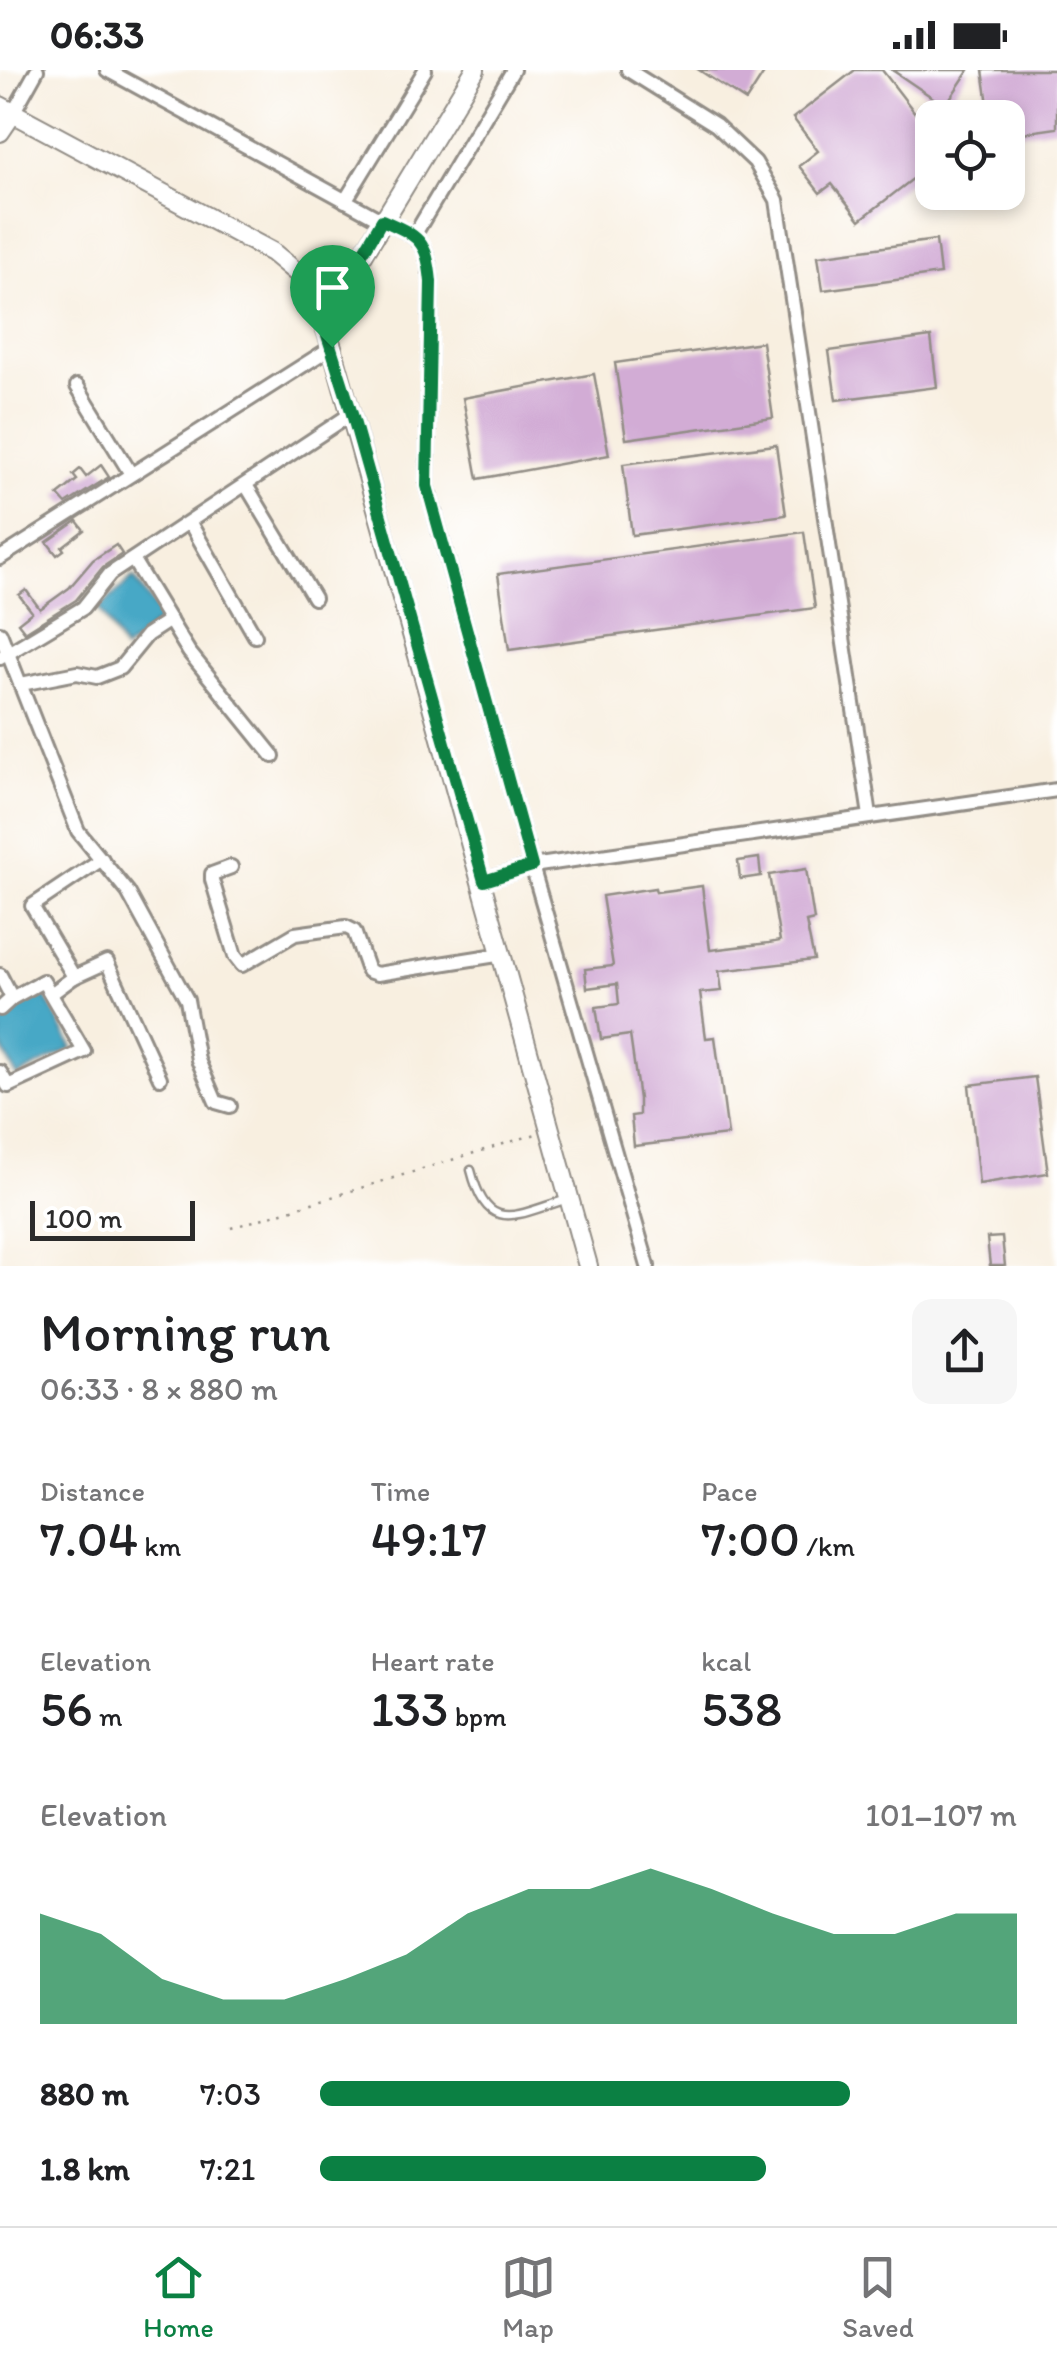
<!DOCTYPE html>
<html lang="en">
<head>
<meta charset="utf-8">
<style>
	body { margin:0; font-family:Itim,sans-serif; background:#f6f6f6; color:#202124; height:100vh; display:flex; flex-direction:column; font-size:38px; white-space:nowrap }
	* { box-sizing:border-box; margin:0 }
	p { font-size:32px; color:#757577 }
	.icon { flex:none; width:55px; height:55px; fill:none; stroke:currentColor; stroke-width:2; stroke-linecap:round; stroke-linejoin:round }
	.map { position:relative; height:1196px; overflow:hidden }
	.side { display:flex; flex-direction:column; background:#fff; flex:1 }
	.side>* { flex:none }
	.buttons { position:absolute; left:915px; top:30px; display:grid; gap:20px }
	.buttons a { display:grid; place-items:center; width:110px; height:110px; border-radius:20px; background:#fff; box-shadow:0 5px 15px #0003; font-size:50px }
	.scale { position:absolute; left:30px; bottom:25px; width:165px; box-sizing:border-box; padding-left:10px; border:5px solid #2b2b2b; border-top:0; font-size:28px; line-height:35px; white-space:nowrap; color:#2b2b2b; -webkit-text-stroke:8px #fff; paint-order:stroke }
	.pin { position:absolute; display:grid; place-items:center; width:85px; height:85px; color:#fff; margin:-102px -42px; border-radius:50% 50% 50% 0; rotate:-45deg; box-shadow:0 0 10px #0007 }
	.pin .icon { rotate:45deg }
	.round { display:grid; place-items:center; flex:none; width:105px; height:105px; border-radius:20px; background:#f6f6f6 }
	.head { display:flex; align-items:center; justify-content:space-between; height:170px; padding:0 40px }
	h1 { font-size:55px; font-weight:600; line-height:75px }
	.stats { display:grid; grid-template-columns:repeat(3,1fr); gap:15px; height:170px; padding:10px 40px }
	.stats div { display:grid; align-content:center }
	.stats b { font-size:50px; font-weight:600 }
	.stats small { font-size:28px; font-weight:400 }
	.stats p { font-size:28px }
	.chart { height:280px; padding:20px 40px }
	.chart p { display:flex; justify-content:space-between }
	.chart svg { width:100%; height:180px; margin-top:10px; fill:#0b8043; opacity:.7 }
	ul { padding:0 40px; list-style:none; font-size:32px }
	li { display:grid; grid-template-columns:160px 120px 1fr; align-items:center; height:75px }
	li i { height:25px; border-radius:12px; background:#0b8043 }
	.status { display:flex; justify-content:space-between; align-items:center; height:70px; padding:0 50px; background:#fff; direction:ltr }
	.status svg { height:28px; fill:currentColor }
	.menu { display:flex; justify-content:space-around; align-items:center; height:140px; border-top:2px solid #e0e0e0; background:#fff; font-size:28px; color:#757577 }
	.menu a { display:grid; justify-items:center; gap:5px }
	.menu .on { color:#0b8043 }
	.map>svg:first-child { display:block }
	.water { fill:#46a8c6; stroke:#386a78; stroke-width:2.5 }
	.building { fill:#d2acd5 }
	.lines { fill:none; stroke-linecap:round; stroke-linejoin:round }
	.service-casing { stroke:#928d86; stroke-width:11 }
	.minor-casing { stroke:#928d86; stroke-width:18 }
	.tertiary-casing { stroke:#928d86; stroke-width:22 }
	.secondary-casing { stroke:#928d86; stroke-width:22 }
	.path { stroke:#928d86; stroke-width:2.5; stroke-dasharray:2.5 8; stroke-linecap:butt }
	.service { stroke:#fff; stroke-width:6 }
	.minor { stroke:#fff; stroke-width:12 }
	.tertiary { stroke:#fff; stroke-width:18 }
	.secondary { stroke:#fff; stroke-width:18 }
	.route-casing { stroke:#fff; stroke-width:20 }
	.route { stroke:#0b8043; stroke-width:12 }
</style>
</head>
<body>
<div class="status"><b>06:33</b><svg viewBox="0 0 49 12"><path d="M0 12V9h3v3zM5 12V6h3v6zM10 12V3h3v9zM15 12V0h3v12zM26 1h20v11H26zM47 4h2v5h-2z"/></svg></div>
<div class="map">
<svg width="1057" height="1196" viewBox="0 0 1057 1196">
	<rect width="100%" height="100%" fill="#fff"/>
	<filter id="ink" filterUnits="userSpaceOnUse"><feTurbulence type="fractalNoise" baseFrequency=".01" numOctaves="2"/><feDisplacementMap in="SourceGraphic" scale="20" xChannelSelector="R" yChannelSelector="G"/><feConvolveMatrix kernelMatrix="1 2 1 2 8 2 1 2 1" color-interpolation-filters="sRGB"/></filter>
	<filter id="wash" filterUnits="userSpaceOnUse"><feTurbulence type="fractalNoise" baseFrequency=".0048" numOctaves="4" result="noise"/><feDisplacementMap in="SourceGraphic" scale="40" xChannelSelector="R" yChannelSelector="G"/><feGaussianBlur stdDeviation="2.25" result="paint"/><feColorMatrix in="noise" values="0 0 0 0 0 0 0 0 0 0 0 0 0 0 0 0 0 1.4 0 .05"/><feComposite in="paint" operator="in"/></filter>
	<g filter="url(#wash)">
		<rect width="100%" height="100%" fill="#f8efe0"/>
		<g class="water">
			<path d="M134,507L162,549L124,581L99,538Z"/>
			<path d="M42,919L73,978L17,1007L0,974V948Z"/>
		</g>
		<g id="blocks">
			<g class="building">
				<path d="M699,0H766L746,31Z"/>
				<path d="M855,0H882L932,65V94L860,150L832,114L820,123L799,96L818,81L793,48Z"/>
				<path d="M892,0H969L945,36Z"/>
				<path d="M983,0H1057V58L1008,65V48H990Z"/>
				<path d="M936,170L940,204L823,220L818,186Z"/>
				<path d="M931,267L937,317L836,330L829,281Z"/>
				<path d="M762,272L773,348L626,369L615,293Z"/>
				<path d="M594,304L609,385L478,409L463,328Z"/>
				<path d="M776,375L786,445L632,465L623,394Z"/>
				<path d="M101,395L109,407L66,434L58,425L77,410L73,405L80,399L86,407Z"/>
				<path d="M77,451L84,460L62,477L64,480L57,485L47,472Z"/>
				<path d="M804,462L815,538L509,580L498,504Z"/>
				<path d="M116,475L122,484L103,497L76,530L25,562L18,553L32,542L19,525L26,520L40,539L69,518L93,490Z"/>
				<path d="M759,788L761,806L740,809L738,791Z"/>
				<path d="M806,799L814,850L806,852L814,890L719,901L722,921L700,923L706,968L715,967L728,1065L634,1076L631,1046L639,1045V1029L630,965L601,969L596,937L619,934L617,914L587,918L585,899L613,896L602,826L655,818L656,822L702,816L710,880L769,873L780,871L769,805Z"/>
				<path d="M1035,1007L1048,1103L979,1114L969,1015Z"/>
				<path d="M1002,1167L1005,1196H990L987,1168Z"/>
			</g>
		</g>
	</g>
	<g filter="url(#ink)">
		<use href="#blocks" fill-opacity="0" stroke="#928d86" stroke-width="2.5"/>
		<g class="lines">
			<defs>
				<path id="service" d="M471,1100C488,1167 516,1144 568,1129"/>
				<g id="minor">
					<path d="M107,0L381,150C419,166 427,170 431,212L427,416L532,796L648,1196"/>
					<path d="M628,0L716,55L755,92L777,130L870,746"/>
					<path d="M13,43L37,0"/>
					<path d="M345,131L425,0"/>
					<path d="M415,164L513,0"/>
					<path d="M77,316L131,404"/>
					<path d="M246,415L314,528"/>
					<path d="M190,453L255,566"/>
					<path d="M0,488L332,277"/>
					<path d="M133,490L189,582L273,686"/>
					<path d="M0,563L78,761L128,822L187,930L198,990L216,1032L230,1036"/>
					<path d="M0,588L83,538L110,504L351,344"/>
					<path d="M21,614L77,603L97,607L120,598L147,565L170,550"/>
					<path d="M231,797L212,804V810L235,886L242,895L295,864L346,857L354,861L368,901L377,904L503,884"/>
					<path d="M483,811L532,796L1057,720"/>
					<path d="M0,905L12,928"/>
					<path d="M74,907L32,836L102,789"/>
					<path d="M51,924L74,907L107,892L160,1008"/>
					<path d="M0,939L12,928L43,911L84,981L8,1016L0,1002"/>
				</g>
				<path id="tertiary" d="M0,62L13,43"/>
				<g id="secondary">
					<path d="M0,36L272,182L301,206L314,224L332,277L588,1196"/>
					<path d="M314,224L335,215L353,201L475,0"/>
				</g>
			</defs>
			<use href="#service" class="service-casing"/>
			<use href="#minor" class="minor-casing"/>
			<use href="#tertiary" class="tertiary-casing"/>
			<use href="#secondary" class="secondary-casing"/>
			<path class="path" d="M231,1158L536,1064"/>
			<use href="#service" class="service"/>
			<use href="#minor" class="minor"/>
			<use href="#tertiary" class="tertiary"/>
			<use href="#secondary" class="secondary"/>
		</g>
	</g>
	<g class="lines" filter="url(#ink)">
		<defs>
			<path id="route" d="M382,150C419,166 427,170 431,212L427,416L532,796L484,811L352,344L314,224C353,207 361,186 382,150Z"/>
		</defs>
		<use href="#route" class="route-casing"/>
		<use href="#route" class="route"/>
	</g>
</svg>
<div class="buttons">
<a><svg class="icon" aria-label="locate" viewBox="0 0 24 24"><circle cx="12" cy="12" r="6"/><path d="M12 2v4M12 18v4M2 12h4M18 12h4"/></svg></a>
</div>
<div class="scale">100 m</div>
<div class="pin" style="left:332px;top:277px;background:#1e9e55"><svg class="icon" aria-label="arrive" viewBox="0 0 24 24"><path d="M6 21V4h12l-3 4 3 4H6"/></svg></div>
</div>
<section class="side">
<div class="head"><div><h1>Morning run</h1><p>06:33 · 8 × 880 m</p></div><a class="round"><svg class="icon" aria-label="share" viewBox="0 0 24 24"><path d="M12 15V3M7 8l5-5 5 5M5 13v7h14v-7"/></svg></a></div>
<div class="stats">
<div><p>Distance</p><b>7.04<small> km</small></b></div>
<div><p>Time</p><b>49:17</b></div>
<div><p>Pace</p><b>7:00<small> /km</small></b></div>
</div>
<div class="stats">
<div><p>Elevation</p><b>56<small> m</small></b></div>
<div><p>Heart rate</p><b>133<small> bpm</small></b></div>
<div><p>kcal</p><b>538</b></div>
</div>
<div class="chart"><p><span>Elevation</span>101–107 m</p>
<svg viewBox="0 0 160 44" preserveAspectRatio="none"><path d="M0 44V17L10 22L20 33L30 38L40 38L50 33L60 27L70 17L80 11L90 11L100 6L110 11L120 17L130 22L140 22L150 17L160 17V44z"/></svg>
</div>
<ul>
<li><b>880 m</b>7:03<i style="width:76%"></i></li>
<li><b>1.8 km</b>7:21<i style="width:64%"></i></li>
</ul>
</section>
<nav class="menu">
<a class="on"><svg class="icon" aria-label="home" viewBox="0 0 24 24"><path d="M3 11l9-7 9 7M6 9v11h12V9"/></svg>Home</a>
<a><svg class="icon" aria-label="map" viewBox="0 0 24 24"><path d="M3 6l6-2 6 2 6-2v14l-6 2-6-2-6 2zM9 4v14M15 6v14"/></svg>Map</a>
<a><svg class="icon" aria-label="saved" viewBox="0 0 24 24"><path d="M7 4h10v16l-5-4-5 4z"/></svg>Saved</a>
</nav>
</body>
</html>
